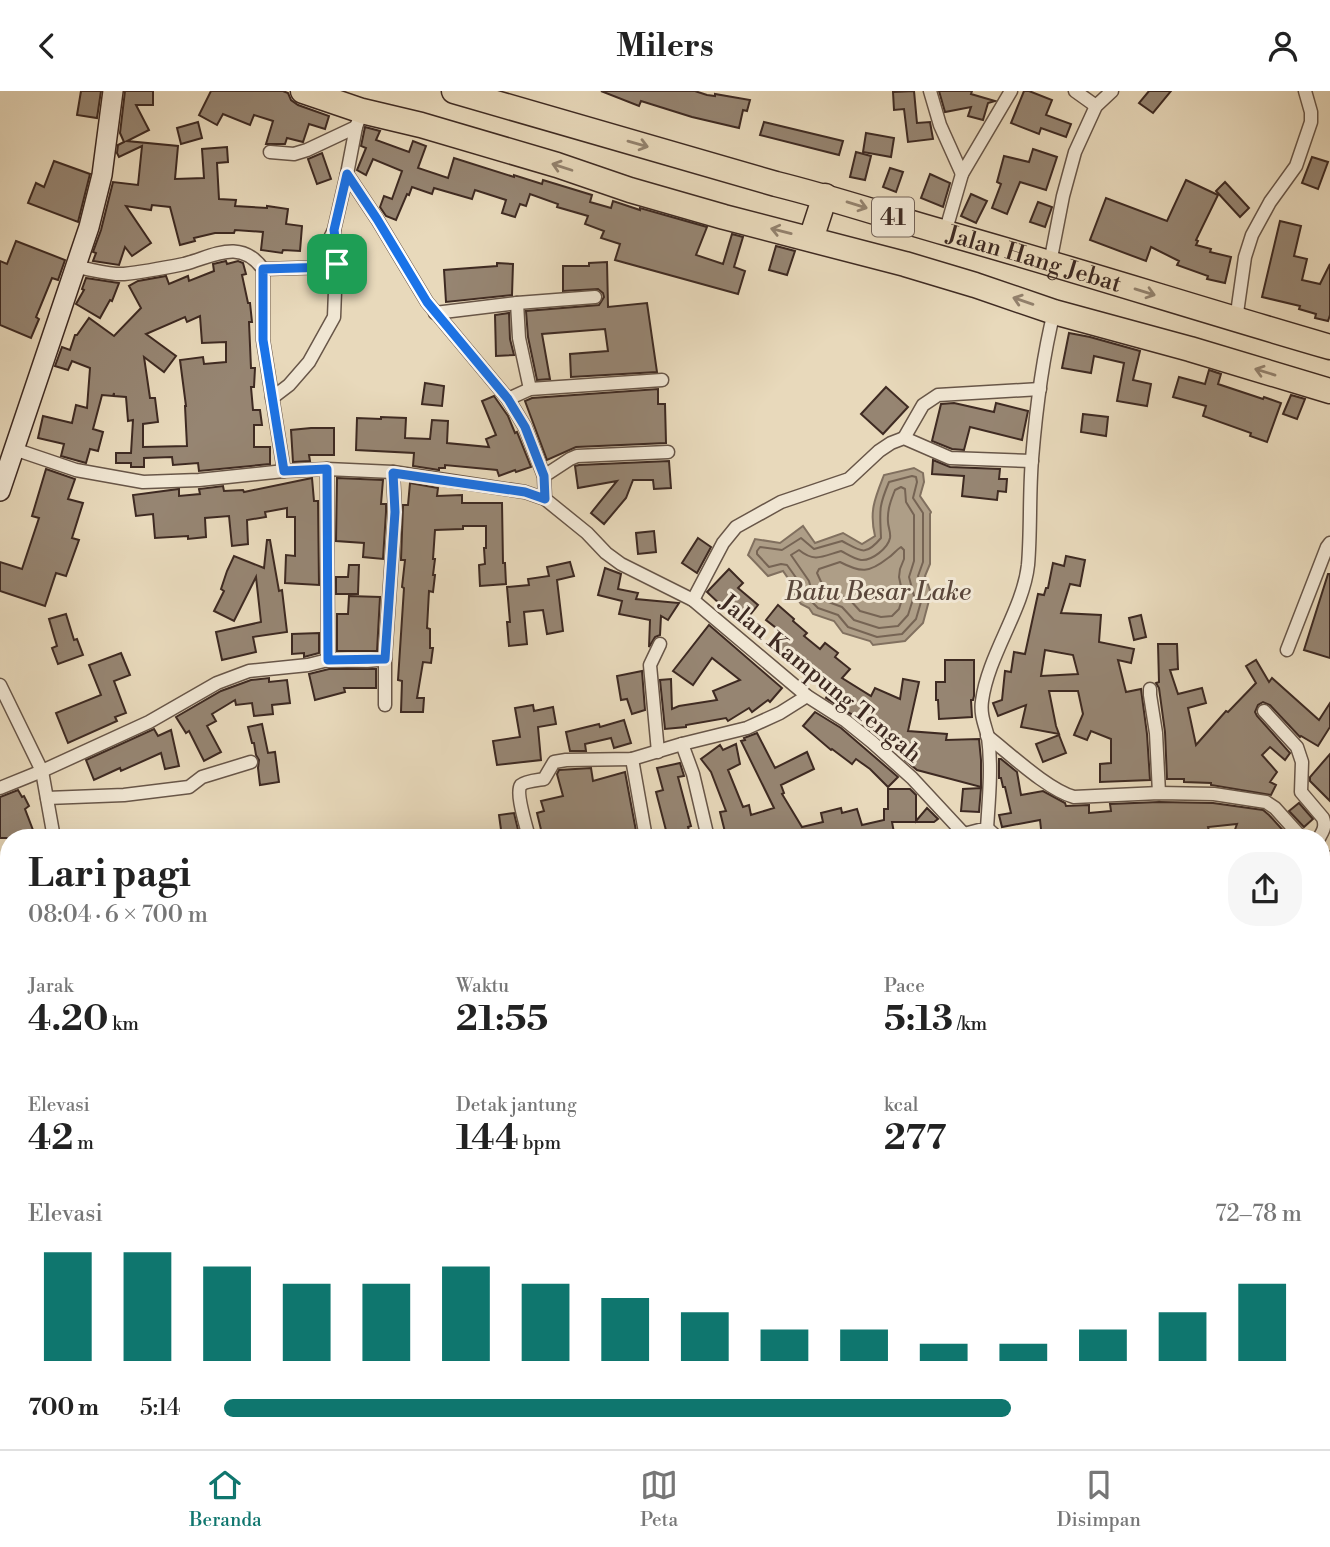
<!DOCTYPE html>
<html lang="id">
<head>
<meta charset="utf-8">
<style>
	body { margin:0; font-family:"Libre Bodoni",serif; background:#f6f6f6; color:#222; height:100vh; display:flex; flex-direction:column; font-size:26px; white-space:nowrap }
	* { box-sizing:border-box; margin:0 }
	p { font-size:23px; color:#767676 }
	.icon { flex:none; width:38px; height:38px; fill:none; stroke:currentColor; stroke-width:2; stroke-linecap:round; stroke-linejoin:round }
	.map { position:relative; flex:1; overflow:hidden }
	.side { position:absolute; left:0px; top:738px; width:1330px; height:620px; display:flex; flex-direction:column; background:#fff; border-radius:28px 28px 0 0; box-shadow:0 7px 28px #0002 }
	.side>* { flex:none }
	.pin { position:absolute; display:grid; place-items:center; width:60px; height:60px; color:#fff; margin:-30px; border-radius:14px; box-shadow:0 4px 10px #0006 }
	.round { display:grid; place-items:center; flex:none; width:74px; height:74px; border-radius:28px; background:#f6f6f6 }
	.overview { display:flex; align-items:center; justify-content:space-between; height:119px; padding:0 28px }
	h1 { font-size:38px; font-weight:700; line-height:52px }
	.stats { display:grid; grid-template-columns:repeat(3,1fr); gap:10px; height:119px; padding:7px 28px }
	.stats div { display:grid; align-content:center }
	.stats b { font-size:35px; font-weight:700 }
	.stats small { font-size:19px; font-weight:400 }
	.stats p { font-size:19px }
	.chart { height:196px; padding:14px 28px }
	.chart p { display:flex; justify-content:space-between }
	.chart svg { width:100%; height:126px; margin-top:7px; stroke:#0f766e; stroke-width:6 }
	ul { padding:0 28px; list-style:none; font-size:23px }
	li { display:grid; grid-template-columns:112px 84px 1fr; align-items:center; height:52px }
	li i { height:18px; border-radius:9px; background:#0f766e }
	header { display:flex; justify-content:space-between; align-items:center; height:91px; padding:0 28px; background:#fff; font-size:32px; font-weight:700 }
	.tabs { display:flex; justify-content:space-around; align-items:center; height:98px; border-top:2px solid #e0e0e0; background:#fff; font-size:19px; color:#767676 }
	.tabs a { display:grid; justify-items:center; gap:4px }
	.tabs .on { color:#0f766e }
	.map>svg:first-child { display:block }
	.water { fill:#ae9e87; stroke:#81705f; stroke-width:2 }
	.lines { fill:none; stroke-linecap:round; stroke-linejoin:round }
	.shore { stroke:#766454; stroke-width:2 }
	.building { fill:#968572; stroke:#3e2a22; stroke-width:2; fill-rule:evenodd }
	.street-casing { stroke:#685648; stroke-width:15 }
	.secondary-casing { stroke:#3e2a22; stroke-width:22 }
	.highway-casing { stroke:#3e2a22; stroke-width:27 }
	.street { stroke:#f0e6d3; stroke-width:12 }
	.secondary { stroke:#f0e6d3; stroke-width:19 }
	.highway { stroke:#e8d9bb; stroke-width:24 }
	.oneway { stroke:#93826e }
	.route-casing { stroke:#fff; stroke-width:14 }
	.route { stroke:#1a73e8; stroke-width:9 }
	.labels { text-anchor:middle; stroke-width:6; stroke-linejoin:round; paint-order:stroke }
	.shield { fill:#f0e6d3; stroke:#736257; stroke-width:2 }
	.shield-label { font-size:23px; font-weight:bold; fill:#3e2a22 }
	.street-label { font-size:24px; fill:#3e2a22; stroke:#f0e6d3 }
	.water-label { font-size:26px; font-style:italic; fill:#5a473b; stroke:#f0e6d3 }
</style>
</head>
<body>
<header><svg class="icon" aria-label="back" viewBox="0 0 24 24"><path d="M15 5l-7 7 7 7"/></svg>Milers<svg class="icon" aria-label="person" viewBox="0 0 24 24"><circle cx="12" cy="8" r="4"/><path d="M4 21q1-7 8-7t8 7"/></svg></header>
<div class="map">
<svg width="1330" height="1358" viewBox="0 0 1330 1358">
	<rect width="100%" height="100%" fill="#e8d9bb"/>
	<filter id="stains"><feTurbulence type="fractalNoise" baseFrequency=".00286" numOctaves="4"/><feColorMatrix values="0 0 0 0 .2 0 0 0 0 .09 0 0 0 0 .02 0 0 0 .5 -.17"/></filter>
	<radialGradient id="worn" r=".72"><stop offset=".6" stop-color="#630" stop-opacity="0"/><stop offset="1" stop-color="#630" stop-opacity=".3"/></radialGradient>
	<path class="water" d="M914,377L923,382L924,391L920,405L931,421L930,423V473L925,485L931,502L923,532L905,550L873,554L870,550L843,542L834,530L813,523L809,517L801,513L793,502L796,499L783,480L768,485L748,464L755,448L780,452L803,435L815,452L843,442L862,453L875,445C869,420 875,407 884,384Z"/>
	<g class="lines">
		<g class="shore">
			<path d="M912,385L916,386L917,391L913,407L923,422V471L918,485L923,504L916,528L902,543L877,546L848,536L838,524L818,517L813,512L805,507L803,503L802,495L787,474L781,473L769,476L757,463V460L760,456L782,459L801,447L814,458L842,450C861,460 865,466 881,447C880,420 878,417 889,391Z"/>
			<path d="M901,396L905,398L906,411L914,424V470L909,486L914,505L908,524L898,535L879,537L854,529L842,516L823,509L812,501L809,490L791,464L799,459C815,472 823,465 841,460C847,463 854,468 861,469C872,470 888,457 890,447C891,441 888,436 888,431C887,419 891,409 895,399Z"/>
			<path d="M901,456L904,459V468L900,478L899,486L903,505L899,518L892,525L881,526L860,520L850,509L830,500L823,495L817,482L819,478L840,471C861,482 869,482 888,467C893,464 896,459 901,456Z"/>
		</g>
	</g>
	<g class="building">
		<path d="M81,0H101L97,27L77,24Z"/>
		<path d="M125,0H153V14H136L149,39L127,50L178,55L175,88L204,87L202,58L227,56L228,71L217,72L219,108L236,109L235,115L267,117V115L288,118L286,133L302,135L300,160L283,159L282,162L261,159L263,141L235,139L234,142H215L194,147L195,150L180,154L170,116L152,114L151,119L126,115L151,152L132,165L125,156L119,174L93,170L96,162L93,161L101,139L113,91L138,94L142,55L119,66L117,62L118,54L124,51L120,42Z"/>
		<path d="M211,0H283L288,2L291,9L298,14L329,25L325,38L309,33L303,51L287,47L285,53H266L273,30L254,24L250,34L223,23L217,34L199,24Z"/>
		<path d="M601,0H695L707,4L715,5V3L750,9L747,20L743,19L739,37L692,26L641,10L639,15Z"/>
		<path d="M914,0L917,32L930,31L933,48L908,51L904,18L894,19L893,1Z"/>
		<path d="M939,0H972L971,3L995,10L988,12L983,29L968,25L971,16L945,21Z"/>
		<path d="M1024,0H1029L1052,9L1046,24L1071,33L1066,46L1041,37L1039,43L1011,32Z"/>
		<path d="M1149,0H1171L1153,22L1139,12Z"/>
		<path d="M198,31L202,47L181,53L177,37Z"/>
		<path d="M764,31L843,50L839,64L760,44Z"/>
		<path d="M365,36L380,40L376,49L409,61L413,50L426,55L418,77L448,87L454,67L514,86V84L542,93L543,89L592,104L590,111L611,117L613,110L640,119V117L707,136L696,164L723,173L732,143L743,146L734,176L745,180L738,203L615,169L620,153L601,147L604,140L585,133L588,125L557,116L558,113L530,103L526,115L520,113L515,126L502,122L506,109L475,99L472,108L434,97L432,103L412,96L409,104L407,103L396,129L386,125L380,116L384,105L392,108L402,80L373,68L366,84L357,79L366,57L361,55Z"/>
		<path d="M866,42L894,47L891,66L863,61Z"/>
		<path d="M1033,58L1057,66L1046,99L1020,91L1007,123L992,117L1001,93L997,91L1004,65L1029,71Z"/>
		<path d="M856,61L871,65L865,89L850,86Z"/>
		<path d="M322,62L331,88L317,93L308,68Z"/>
		<path d="M1312,66L1328,71L1318,98L1302,92Z"/>
		<path d="M54,70L90,83L78,131L28,112L36,92L44,96Z"/>
		<path d="M890,77L903,81L896,101L883,96Z"/>
		<path d="M930,83L950,92L943,116L921,107Z"/>
		<path d="M1186,89L1218,104L1196,149L1198,150L1196,154L1211,158L1210,161L1231,166L1225,192L1207,188L1208,185L1177,174L1179,170L1151,156L1146,170L1090,149L1106,107L1167,130Z"/>
		<path d="M1225,91L1249,117L1240,126L1216,100Z"/>
		<path d="M971,103L987,110L976,132L961,125Z"/>
		<path d="M1038,111L1052,116L1045,136L1030,131Z"/>
		<path d="M1280,130L1301,135L1294,165L1307,168L1302,189L1320,193L1330,173V224L1328,230L1315,227L1316,223L1299,218L1300,215L1262,206Z"/>
		<path d="M16,150L65,169L58,189L52,187L36,226L39,228L31,247L0,234V170L7,173Z"/>
		<path d="M776,155L795,160L787,184L769,179Z"/>
		<path d="M226,170L227,173L238,170L243,172L246,183L242,184L248,212H250L252,231H249L251,277H255L254,296H251L253,319H260L262,334H254V356H270V373L199,380L198,372L173,374L172,366L144,367V376H131V372H116V362H131L133,329L128,330L126,306L114,305V302L113,305L102,304L93,338L103,341L98,360L90,358L86,372L61,365L64,353L38,347L43,325L72,332L76,314L87,317L90,277L72,270L68,279L55,275L62,256L70,259L75,244H77L89,227L114,245L141,217L129,195L138,190L166,185L169,193L188,185L189,190L214,180L213,173ZM200,225L202,252L226,251V271L204,273L203,266L180,269L186,315H185L187,355L143,356V333L158,331L155,307H150L144,266L164,281L176,265L146,243L185,226L187,231Z"/>
		<path d="M607,171L608,216L647,212L657,281L571,286L570,263L608,260L605,238L542,243L550,288L537,289L528,246L526,220L599,214L604,206L603,202L598,198L563,200V175H589V172Z"/>
		<path d="M497,172L513,173L512,204L446,211L444,179L497,175Z"/>
		<path d="M86,187L119,192L112,210L110,209L100,227L76,213L84,199L82,198Z"/>
		<path d="M509,222L510,248L514,264L496,265L495,224Z"/>
		<path d="M1069,242L1090,246L1140,260L1133,289L1151,293L1147,315L1117,310L1124,272L1094,265L1091,282L1062,277Z"/>
		<path d="M1209,279L1221,283L1218,293L1263,308L1264,306L1281,312L1267,351L1250,345L1251,342L1203,325L1206,315L1173,306L1179,286L1205,293Z"/>
		<path d="M425,292L444,295L442,315L422,313Z"/>
		<path d="M886,296L908,316L883,343L861,323Z"/>
		<path d="M658,298V313H665L666,352L576,356L547,369L525,310L532,307Z"/>
		<path d="M1291,304L1305,308L1297,328L1283,323Z"/>
		<path d="M494,305L508,325L515,342L517,341L531,376L516,381L515,379L499,385L497,379L445,374V377H439V379L413,375L414,362L356,359L357,327L381,328V326L406,327L405,347L430,348L432,329L448,330L447,352L489,356L486,348L496,344L482,310Z"/>
		<path d="M954,312L994,321L996,312L1028,320L1022,349L970,336L964,359L952,358L932,350L941,313Z"/>
		<path d="M1083,323L1108,326L1106,345L1081,341Z"/>
		<path d="M311,337H334V364H309L310,370L293,371L291,339Z"/>
		<path d="M933,369L950,376L1000,378L999,388H1007L1006,401L998,400L997,409L962,405L964,385L932,383Z"/>
		<path d="M669,370L671,397L654,398L653,389H633L626,407L604,433L591,422L617,390L578,397L575,375L579,374Z"/>
		<path d="M46,378L75,388L68,408L83,412L72,447L79,449L66,485L56,482L45,515L0,500V471L22,478L39,427L32,425Z"/>
		<path d="M312,387L314,410H318L319,494L285,492L286,464L295,465V426H287V417L265,421L266,426L247,429L248,453L232,455L229,425L205,427L206,446L188,448V445L155,447L153,423L136,425L133,404L179,398V405L200,403L199,398L223,395L224,400L243,399L244,401Z"/>
		<path d="M337,387L383,389L381,413H386V421L383,468L363,466L364,452L336,450Z"/>
		<path d="M410,392L438,397L437,405L462,404V412H502L503,472H505L506,493L480,495L479,474L485,473L484,457H486V435H463V438L435,439L433,468H435L433,484H435L433,501L429,500L427,537L430,538V557H433L431,572L423,571L417,607H424L423,621H401L402,590L398,589L404,497L402,496L405,469H401L403,414H408Z"/>
		<path d="M654,440L656,461L638,463L636,442Z"/>
		<path d="M698,447L711,456L697,482L682,472Z"/>
		<path d="M267,449H270L279,500L282,499L287,541L253,546L256,561L222,569L216,541L261,531L256,486L234,530L214,520L224,500L221,498L227,480L234,465L264,477Z"/>
		<path d="M1066,465L1085,469L1080,495L1070,493L1061,522L1101,524L1099,551L1134,558L1131,572L1118,569L1126,601L1141,598L1147,643L1150,689L1100,691V673L1111,672V648L1091,640L1087,649L1074,644L1083,623L1078,600H1049L1056,635L1059,643L1021,636L1026,614L998,625L993,612L1002,609L1005,580L1011,581L1014,561L1025,563L1038,503L1044,504L1046,497H1048L1053,472L1064,475ZM1045,559L1073,564L1078,583L1041,585Z"/>
		<path d="M570,471L574,485L557,489L563,540L547,543L543,519L524,521L527,553L509,555L507,531H510L507,496L529,494L528,488L549,485L547,476Z"/>
		<path d="M349,474H359L358,503H336V486H348Z"/>
		<path d="M605,477L621,483L618,498L638,502L636,508L679,512L668,529L661,525L660,544L655,546L649,556L650,529L619,523L622,510L598,504Z"/>
		<path d="M729,478L743,492L738,497L758,514L746,529L725,511L722,515L707,501Z"/>
		<path d="M1328,483H1330V567L1304,559Z"/>
		<path d="M349,505L380,506L377,560H337V523H348Z"/>
		<path d="M778,514L794,528L793,530L807,542L804,545L820,558L825,552L838,562L835,566L850,578L842,587L871,605L875,597L900,608L903,588L919,591L908,640L947,643L946,649L979,648L981,669V696L917,679L905,669L909,655L888,646L891,640L849,622L826,607L829,602L786,566L785,569L772,559L785,544L766,529Z"/>
		<path d="M66,523L74,549L77,548L83,564L58,573L52,557L57,555L49,528Z"/>
		<path d="M1141,524L1146,546L1134,549L1129,527Z"/>
		<path d="M709,534L782,597L770,611L768,609L752,621L749,617L728,630L726,627L686,634V636L665,638L660,589L671,588L672,618L679,615L717,609L713,600L740,589L712,567L693,594L673,580Z"/>
		<path d="M319,542V562L304,566V562L292,563V543Z"/>
		<path d="M1158,553H1177L1178,578L1170,579L1178,603L1202,597L1206,612L1188,617L1196,654L1226,620L1228,621L1256,592L1246,575L1256,569L1269,591L1272,587L1319,629L1330,612V636L1318,655L1301,645L1300,646L1270,614L1263,611L1258,614L1255,621L1257,625L1290,662L1285,669L1270,656L1262,664L1277,681L1270,691L1276,694L1271,704L1211,694V692L1184,691V688H1167L1165,641L1159,597L1156,592L1159,591Z"/>
		<path d="M121,562L130,584L114,590L126,622L115,626L117,630L68,652L56,622L101,604L89,574Z"/>
		<path d="M945,569H974V605L973,609H971L972,626L939,628L938,609H936V591H945Z"/>
		<path d="M329,578H376V597H344L345,601L315,609L309,583Z"/>
		<path d="M642,580L645,619L632,623L627,608L621,609L617,585Z"/>
		<path d="M269,587V591L287,589L290,612L272,614L273,623L254,625L252,612L236,614L235,609L212,623L216,630L207,635L221,661L204,670L189,640L186,642L176,626L221,600L251,589Z"/>
		<path d="M533,614L534,620L553,616L556,633L538,636L541,669L497,674L493,650L520,646L515,617Z"/>
		<path d="M815,621L841,637L898,686L888,696L870,678L856,668L852,673L832,658L831,659L803,635Z"/>
		<path d="M624,629L631,652L614,657L611,647L585,653L586,660H570L566,641L599,633L600,636Z"/>
		<path d="M262,633L268,662L275,661L279,691L260,694L258,677L259,669L256,664L254,652H252L248,636Z"/>
		<path d="M154,638L158,645L171,639L179,675L165,678L161,662L121,680L120,677L94,689L86,669Z"/>
		<path d="M757,642L775,677L807,661L814,678L781,694L784,702L782,703L802,736L823,731L821,722L841,717L842,722L857,718L862,734L884,729V718H888V698H910L916,704V730L927,717L938,728L934,731H892L895,747H729V745H726L720,721L726,720L711,681L701,668L720,654L723,659L736,653L740,673L728,679L743,716L749,714L751,724L774,717L741,650L745,649L744,647Z"/>
		<path d="M1059,644L1066,662L1043,671L1036,653Z"/>
		<path d="M1330,663V710L1310,690V686Z"/>
		<path d="M999,668H1001L1017,681L1021,704L1043,700L1065,712L1066,715L1089,714V722L1111,720L1110,713L1159,711L1213,712L1263,719L1269,724L1289,746L1286,747H1232L1237,733L1208,736L1211,747H1042L1040,729L1002,736L999,724L1011,722L1005,696H1003L1001,687H999Z"/>
		<path d="M680,672L684,685L678,686L691,735L688,736L691,747H668L656,701L663,699L657,677Z"/>
		<path d="M591,677L593,690L625,681L636,740L629,741L631,747H543L537,722L544,720L541,710L563,705L557,683L559,679Z"/>
		<path d="M981,697L979,721L961,720L963,698Z"/>
		<path d="M18,699L22,706L24,705L29,715L25,718L36,747H0V706Z"/>
		<path d="M1299,712L1313,728L1304,736L1289,720Z"/>
		<path d="M514,722L520,747H512V744L502,746L499,724Z"/>
	</g>
	<g class="lines">
		<defs>
			<g id="street">
				<path d="M930,0L940,34L962,83"/>
				<path d="M1075,0L1096,15"/>
				<path d="M362,20L356,36L347,83L377,128L427,211L508,308L525,336L544,385L545,408L587,442L606,462L621,473L693,509L807,605L846,630L872,651L912,687L964,743L987,737C989,707 992,676 988,646C985,634 980,624 982,610C988,564 1023,519 1028,474C1031,439 1029,404 1032,368C1036,319 1042,269 1054,221"/>
				<path d="M270,61L294,63L307,59L356,36"/>
				<path d="M945,142L962,83L1011,0"/>
				<path d="M1050,172L1063,105L1075,61L1096,15L1112,0"/>
				<path d="M76,176C91,178 109,184 124,183C144,181 164,177 184,173C212,166 240,146 263,178V249L284,380L327,378L393,381L525,401L545,408"/>
				<path d="M311,177L322,163L334,139"/>
				<path d="M263,178L331,176L337,173L338,169L334,139L347,83"/>
				<path d="M517,212L519,247L530,298"/>
				<path d="M435,222L517,212L595,206"/>
				<path d="M1236,229L1245,166L1252,144L1270,111L1296,75L1311,31V21L1305,0"/>
				<path d="M272,307L289,294L309,271L334,226L336,174"/>
				<path d="M508,308L530,298L662,289"/>
				<path d="M904,347L923,314L938,304L1040,298"/>
				<path d="M14,358L76,379L143,391L199,389L284,380"/>
				<path d="M327,378L328,569"/>
				<path d="M544,385L570,368L577,365L668,361"/>
				<path d="M693,509L723,452L736,436L781,411L849,388L879,360L891,352L904,347L950,367L1032,370"/>
				<path d="M1287,559L1327,456L1330,452"/>
				<path d="M385,568V614"/>
				<path d="M0,594L42,680L54,747"/>
				<path d="M1150,598V604L1156,642L1159,702"/>
				<path d="M1264,620L1297,656L1302,671L1301,701L1323,727C1326,736 1323,740 1319,747"/>
				<path d="M987,645C1009,662 1048,699 1074,706L1159,702L1214,703L1266,711L1275,717L1302,747"/>
				<path d="M682,653L693,683L708,747"/>
				<path d="M658,661L650,574L660,553"/>
				<path d="M632,668L646,747"/>
				<path d="M0,697L42,680L149,631L217,592L249,580L308,574L328,569L367,570L385,568L395,421L393,381"/>
				<path d="M47,707L124,704L189,696L202,686L251,671"/>
				<path d="M987,737L998,747"/>
				<path d="M529,747C527,737 515,702 521,694C525,690 538,689 544,688L554,671L566,669L632,668L682,653L747,637L780,622L807,605"/>
				<path d="M1321,763L1330,768"/>
				<path d="M0,785L9,781"/>
				<path d="M1321,875L1330,866"/>
				<path d="M0,885L9,882"/>
				<path d="M0,1004L9,1000"/>
				<path d="M1321,1006L1330,1004"/>
				<path d="M4,1089L9,1098"/>
				<path d="M1321,1106L1330,1105"/>
				<path d="M0,1158L9,1154"/>
				<path d="M1321,1204L1330,1187"/>
				<path d="M1321,1247L1330,1262"/>
				<path d="M163,1349L167,1358"/>
				<path d="M798,1349L799,1358"/>
				<path d="M1250,1349L1252,1358"/>
				<path d="M651,1358L682,1349"/>
				<path d="M1180,1358L1182,1349"/>
			</g>
			<path id="secondary" d="M0,400L89,136L102,84L113,0"/>
			<g id="highway">
				<path d="M303,0L362,20L421,34L557,74L630,99L724,126L905,173L975,194L1054,221L1190,258L1330,300"/>
				<path id="s1" d="M454,0L776,93C833,107 889,126 946,142C1074,178 1202,219 1330,256"/>
				<path d="M811,148L825,105"/>
			</g>
		</defs>
		<use href="#street" class="street-casing"/>
		<use href="#secondary" class="secondary-casing"/>
		<use href="#highway" class="highway-casing"/>
		<use href="#street" class="street"/>
		<use href="#secondary" class="secondary"/>
		<use href="#highway" class="highway"/>
	</g>
	<defs><path id="oneway-shaft" d="M-6 0H5M1.5-3L5.5 0L1.5 3" fill="none" stroke-width="1.6" stroke-linecap="round" stroke-linejoin="round" transform="scale(1.75)"/></defs>
	<g class="oneway">
		<use href="#oneway-shaft" transform="translate(638 53) rotate(16)"/>
		<use href="#oneway-shaft" transform="translate(562 76) rotate(-162)"/>
		<use href="#oneway-shaft" transform="translate(857 114) rotate(17)"/>
		<use href="#oneway-shaft" transform="translate(781 140) rotate(-166)"/>
		<use href="#oneway-shaft" transform="translate(1145 201) rotate(17)"/>
		<use href="#oneway-shaft" transform="translate(1023 210) rotate(-161)"/>
		<use href="#oneway-shaft" transform="translate(1265 281) rotate(-163)"/>
	</g>
	<g class="lines">
		<defs>
			<path id="route" d="M347,83L377,128L427,211L508,308L525,336L544,385L545,408L525,401L393,382L395,421L385,568L328,569L327,378L284,380L263,249V178L331,176L338,172L334,139Z"/>
		</defs>
		<use href="#route" class="route-casing"/>
		<use href="#route" class="route"/>
	</g>
	<g class="labels">
		<rect class="shield" x="872" y="106.5" width="42" height="39" rx="5"/>
		<g class="shield-label">
			<text x="893" y="134">41</text>
		</g>
		<g class="street-label">
			<text dy="8" stroke="none"><textPath href="#s1" startOffset="604">Jalan Hang Jebat</textPath></text>
			<text transform="translate(821 587) rotate(39)" y="8">Jalan Kampung Tengah</text>
		</g>
		<g class="water-label">
			<text x="878" y="509">Batu Besar Lake</text>
		</g>
	</g>
	<rect width="100%" height="100%" filter="url(#stains)"/>
	<rect width="100%" height="100%" fill="url(#worn)"/>
</svg>
<div class="pin" style="left:337px;top:173px;background:#1e9e55"><svg class="icon" aria-label="arrive" viewBox="0 0 24 24"><path d="M6 21V4h12l-3 4 3 4H6"/></svg></div>
<section class="side">
<div class="overview"><div><h1>Lari pagi</h1><p>08:04 · 6 × 700 m</p></div><a class="round"><svg class="icon" aria-label="share" viewBox="0 0 24 24"><path d="M12 15V3M7 8l5-5 5 5M5 13v7h14v-7"/></svg></a></div>
<div class="stats">
<div><p>Jarak</p><b>4.20<small> km</small></b></div>
<div><p>Waktu</p><b>21:55</b></div>
<div><p>Pace</p><b>5:13<small> /km</small></b></div>
</div>
<div class="stats">
<div><p>Elevasi</p><b>42<small> m</small></b></div>
<div><p>Detak jantung</p><b>144<small> bpm</small></b></div>
<div><p>kcal</p><b>277</b></div>
</div>
<div class="chart"><p><span>Elevasi</span>72–78 m</p>
<svg viewBox="0 0 160 44" preserveAspectRatio="none"><path d="M5 44V6M15 44V6M25 44V11M35 44V17M45 44V17M55 44V11M65 44V17M75 44V22M85 44V27M95 44V33M105 44V33M115 44V38M125 44V38M135 44V33M145 44V27M155 44V17"/></svg>
</div>
<ul>
<li><b>700 m</b>5:14<i style="width:73%"></i></li>
</ul>
</section>
</div>
<nav class="tabs">
<a class="on"><svg class="icon" aria-label="home" viewBox="0 0 24 24"><path d="M3 11l9-7 9 7M6 9v11h12V9"/></svg>Beranda</a>
<a><svg class="icon" aria-label="map" viewBox="0 0 24 24"><path d="M3 6l6-2 6 2 6-2v14l-6 2-6-2-6 2zM9 4v14M15 6v14"/></svg>Peta</a>
<a><svg class="icon" aria-label="saved" viewBox="0 0 24 24"><path d="M7 4h10v16l-5-4-5 4z"/></svg>Disimpan</a>
</nav>
</body>
</html>
